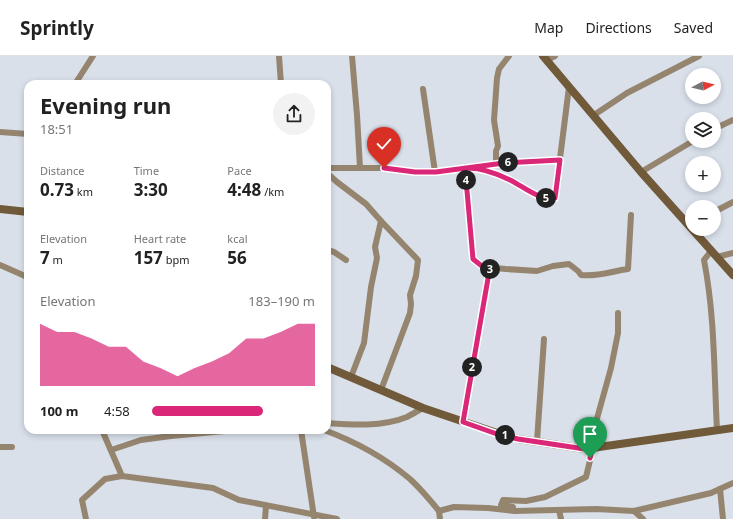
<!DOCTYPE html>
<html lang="en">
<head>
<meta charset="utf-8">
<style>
	body { margin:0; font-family:"Noto Sans",sans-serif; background:#f2f2f2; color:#222; height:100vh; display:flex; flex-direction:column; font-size:15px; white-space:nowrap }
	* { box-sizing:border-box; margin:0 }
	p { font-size:13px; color:#767676 }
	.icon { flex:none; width:22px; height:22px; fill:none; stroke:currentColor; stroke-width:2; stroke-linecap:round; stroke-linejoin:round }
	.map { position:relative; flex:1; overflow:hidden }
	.details { position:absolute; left:24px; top:24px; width:307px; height:354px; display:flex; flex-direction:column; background:#fff; border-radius:12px; box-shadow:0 2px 6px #0003 }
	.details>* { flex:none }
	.needle { width:26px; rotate:83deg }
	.buttons { position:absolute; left:685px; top:12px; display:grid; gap:8px }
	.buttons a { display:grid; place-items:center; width:36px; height:36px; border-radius:50%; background:#fff; box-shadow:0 2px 6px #0003; font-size:20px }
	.pin { position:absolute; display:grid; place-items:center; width:34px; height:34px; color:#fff; margin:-41px -17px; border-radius:50% 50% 50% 0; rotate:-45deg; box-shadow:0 0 4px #0007 }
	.pin .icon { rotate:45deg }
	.km { position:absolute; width:20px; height:20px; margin:-10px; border-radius:50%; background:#222; color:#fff; font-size:11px; line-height:20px; text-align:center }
	.round { display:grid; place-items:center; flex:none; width:42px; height:42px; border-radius:21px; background:#f2f2f2 }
	.headline { display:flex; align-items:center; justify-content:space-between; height:68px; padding:0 16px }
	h1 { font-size:22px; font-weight:700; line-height:30px }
	.metrics { display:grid; grid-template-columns:repeat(3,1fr); gap:6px; height:68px; padding:4px 16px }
	.metrics div { display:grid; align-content:center }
	.metrics b { font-size:17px; font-weight:700 }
	.metrics small { font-size:11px; font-weight:400 }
	.metrics p { font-size:11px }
	.chart { height:112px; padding:8px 16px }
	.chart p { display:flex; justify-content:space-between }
	.chart svg { width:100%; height:72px; margin-top:4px; fill:#db2777; opacity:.7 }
	ul { padding:0 16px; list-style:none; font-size:13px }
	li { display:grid; grid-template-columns:64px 48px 1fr; align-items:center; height:30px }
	li i { height:10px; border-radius:5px; background:#db2777 }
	header { display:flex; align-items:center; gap:24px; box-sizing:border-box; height:56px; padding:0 20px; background:#fff; border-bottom:1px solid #e0e0e0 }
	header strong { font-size:19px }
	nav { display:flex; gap:22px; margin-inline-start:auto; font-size:14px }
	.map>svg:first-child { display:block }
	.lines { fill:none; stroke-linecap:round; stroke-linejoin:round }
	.street { stroke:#95856f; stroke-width:6 }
	.secondary { stroke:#715a39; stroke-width:8 }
	.route-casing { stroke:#fff; stroke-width:8 }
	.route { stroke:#db2777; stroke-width:5 }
</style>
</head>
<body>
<header>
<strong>Sprintly</strong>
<nav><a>Map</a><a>Directions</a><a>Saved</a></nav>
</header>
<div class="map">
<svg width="733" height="463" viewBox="0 0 733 463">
	<rect width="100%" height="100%" fill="#d9e0ea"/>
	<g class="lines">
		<g class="street">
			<path d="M279,0L281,28"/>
			<path d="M352,0L357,59L360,112"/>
			<path d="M547,4L555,0"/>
			<path d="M75,28L93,0"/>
			<path d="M569,31L555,142C540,145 524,131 510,124C496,117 481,111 465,112L473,203L483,211L506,213L537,215L553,210L569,208L578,215L581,219C598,221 612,215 628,213L631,159"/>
			<path d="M423,33L435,116"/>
			<path d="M594,59L627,37L699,0"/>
			<path d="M714,73L733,64"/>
			<path d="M0,76L28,78"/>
			<path d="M496,107V95L498,90L494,64L497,22L499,13L509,0"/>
			<path d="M327,112H384L415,116H436L504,107L560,104"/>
			<path d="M641,116L693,85"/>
			<path d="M327,117L337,126L366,148L381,165L375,191L377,202L371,231L364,287L351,321"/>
			<path d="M714,156L733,146"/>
			<path d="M381,165L418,204L416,220L410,239L411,248L410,257L381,334"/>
			<path d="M327,194L334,196L346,204"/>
			<path d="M711,195L704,204C715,260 714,318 717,374"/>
			<path d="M717,201L733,197"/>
			<path d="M0,209L25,220L28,224"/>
			<path d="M463,365L490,211"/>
			<path d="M327,367C353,369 382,371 407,361C412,358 418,355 423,352"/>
			<path d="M102,374L122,420"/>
			<path d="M301,374L314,461"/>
			<path d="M324,374C354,385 385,402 410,423C420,432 430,444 439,455L454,451L488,452L514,455L596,453L634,455L711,437L733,427"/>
			<path d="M537,385L544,283"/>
			<path d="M0,391H12"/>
			<path d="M111,394L141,384L171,380L235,374"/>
			<path d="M720,433L723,463"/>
			<path d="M513,451L501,449L503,444L526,445L545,441L586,421L593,392L596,366L611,312L618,277V257"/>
			<path d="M559,454L561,463"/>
			<path d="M439,455L440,463"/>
			<path d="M634,455L643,463"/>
			<path d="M86,463L82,444L105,423L122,420L213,432L239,444L337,463"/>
			<path d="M265,463L266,450"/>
		</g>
		<g class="secondary">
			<path d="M543,0L641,116L733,219"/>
			<path d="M0,153L28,156"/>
			<path d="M327,311L423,352L497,377L518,383L585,393L733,372"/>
		</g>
	</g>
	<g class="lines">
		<defs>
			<path id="route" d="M384,112L415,116H436L504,107L560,104L555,142C540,145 524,131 510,124C496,117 481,111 465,112L473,203L483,211H490L463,366L497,378L518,383L585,393L593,392L590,402"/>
		</defs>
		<use href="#route" class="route-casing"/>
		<use href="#route" class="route"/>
	</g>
</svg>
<div class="buttons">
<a><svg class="needle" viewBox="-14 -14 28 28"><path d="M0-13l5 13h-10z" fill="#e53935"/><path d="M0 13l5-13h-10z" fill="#767676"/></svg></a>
<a><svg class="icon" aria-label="layers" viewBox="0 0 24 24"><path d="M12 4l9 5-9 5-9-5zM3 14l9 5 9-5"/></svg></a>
<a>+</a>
<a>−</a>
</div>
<div class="pin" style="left:590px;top:402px;background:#1e9e55"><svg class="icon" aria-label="arrive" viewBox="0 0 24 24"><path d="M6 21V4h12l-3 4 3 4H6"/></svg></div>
<div class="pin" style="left:384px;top:112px;background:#d93025"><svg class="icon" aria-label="check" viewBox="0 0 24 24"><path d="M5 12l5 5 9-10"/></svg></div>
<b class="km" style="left:505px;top:379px">1</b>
<b class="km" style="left:472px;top:311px">2</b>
<b class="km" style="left:490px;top:213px">3</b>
<b class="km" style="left:466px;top:124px">4</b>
<b class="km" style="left:546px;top:142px">5</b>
<b class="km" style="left:508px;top:106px">6</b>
<section class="details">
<div class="headline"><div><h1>Evening run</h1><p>18:51</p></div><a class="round"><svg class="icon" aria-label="share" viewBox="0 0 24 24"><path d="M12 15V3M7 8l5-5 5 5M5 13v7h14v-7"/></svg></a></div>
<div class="metrics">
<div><p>Distance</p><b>0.73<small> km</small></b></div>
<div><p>Time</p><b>3:30</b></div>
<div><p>Pace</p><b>4:48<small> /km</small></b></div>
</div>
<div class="metrics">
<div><p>Elevation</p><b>7<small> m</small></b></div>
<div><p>Heart rate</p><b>157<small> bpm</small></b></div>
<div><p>kcal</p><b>56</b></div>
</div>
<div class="chart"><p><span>Elevation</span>183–190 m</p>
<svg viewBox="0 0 160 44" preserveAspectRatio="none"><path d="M0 44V6L10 11L20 11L30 15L40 20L50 20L60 29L70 33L80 38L90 33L100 29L110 24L120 15L130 15L140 11L150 6L160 6V44z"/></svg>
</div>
<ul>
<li><b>100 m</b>4:58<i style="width:68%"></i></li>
</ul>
</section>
</div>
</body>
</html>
